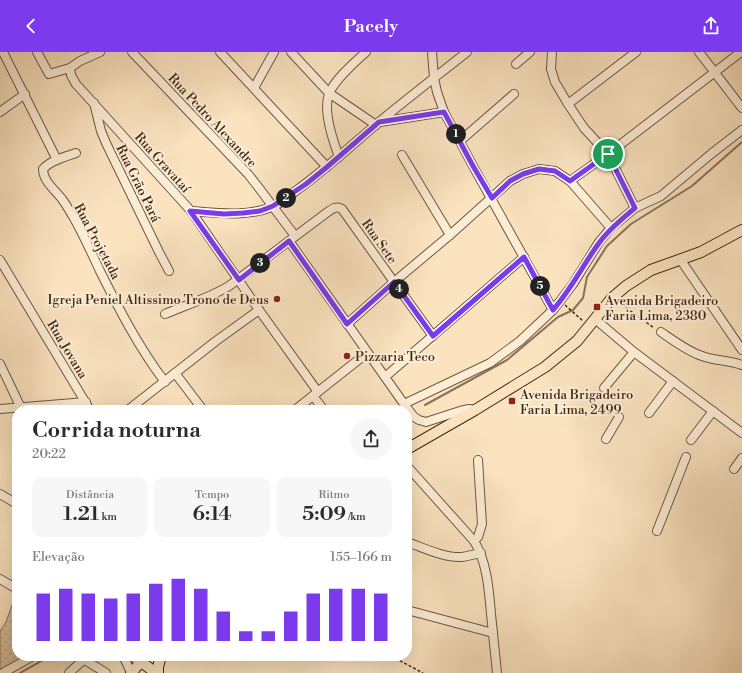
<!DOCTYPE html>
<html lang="pt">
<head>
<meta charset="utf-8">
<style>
	body { margin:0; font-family:"Libre Bodoni",serif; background:#f7f7f7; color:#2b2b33; height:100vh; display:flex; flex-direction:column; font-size:15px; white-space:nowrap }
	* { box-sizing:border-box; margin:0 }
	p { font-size:13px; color:#7c7c81 }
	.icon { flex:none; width:22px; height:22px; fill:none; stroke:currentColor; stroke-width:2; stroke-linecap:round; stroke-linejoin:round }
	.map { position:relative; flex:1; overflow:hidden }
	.side { position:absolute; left:12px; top:353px; width:400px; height:256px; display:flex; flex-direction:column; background:#fff; border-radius:16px; box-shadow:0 4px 16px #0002 }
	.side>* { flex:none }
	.pin { position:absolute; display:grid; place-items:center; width:34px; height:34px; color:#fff; margin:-17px; border:2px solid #fff; border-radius:50%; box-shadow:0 1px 4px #0007 }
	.km { position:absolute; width:20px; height:20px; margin:-10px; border-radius:50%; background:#222; color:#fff; font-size:11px; line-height:20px; text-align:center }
	.round { display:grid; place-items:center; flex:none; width:42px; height:42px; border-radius:21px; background:#f7f7f7 }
	.overview { display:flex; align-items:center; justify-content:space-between; height:68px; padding:0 20px }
	h1 { font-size:22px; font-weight:600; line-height:30px }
	.figures { display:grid; grid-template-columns:repeat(3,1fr); gap:6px; height:68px; padding:4px 20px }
	.figures div { display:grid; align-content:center; border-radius:10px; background:#f7f7f7; text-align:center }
	.figures b { font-size:20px; font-weight:600 }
	.figures small { font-size:11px; font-weight:400 }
	.figures p { font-size:11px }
	.chart { height:112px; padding:8px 20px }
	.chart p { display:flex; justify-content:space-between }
	.chart svg { width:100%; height:72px; margin-top:4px; stroke:#7c3aed; stroke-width:6 }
	header { display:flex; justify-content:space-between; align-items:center; height:52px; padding:0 20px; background:#7c3aed; color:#fff; font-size:18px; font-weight:600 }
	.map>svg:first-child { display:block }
	.grass { fill:url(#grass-dots); stroke:#8e755c }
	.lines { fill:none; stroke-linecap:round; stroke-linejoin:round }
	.stream { stroke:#8b7159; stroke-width:2 }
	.minor-casing { stroke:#705640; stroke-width:10 }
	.major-casing { stroke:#412715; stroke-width:12 }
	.path { stroke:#412715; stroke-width:1.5; stroke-dasharray:3 2; stroke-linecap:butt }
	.minor { stroke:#fcedd6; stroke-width:8 }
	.major { stroke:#fbe3c0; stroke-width:10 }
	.route-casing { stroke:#fff; stroke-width:8 }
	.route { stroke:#7c3aed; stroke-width:5 }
	.poi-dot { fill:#8f2418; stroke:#fcedd6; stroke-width:1.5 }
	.labels { text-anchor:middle; stroke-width:4; stroke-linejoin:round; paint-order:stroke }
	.street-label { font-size:13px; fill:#412715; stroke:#fcedd6 }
	.poi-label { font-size:13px; fill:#412715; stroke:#fcedd6; text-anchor:start }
</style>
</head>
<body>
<header><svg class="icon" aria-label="back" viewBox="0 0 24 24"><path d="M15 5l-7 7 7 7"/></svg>Pacely<svg class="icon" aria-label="share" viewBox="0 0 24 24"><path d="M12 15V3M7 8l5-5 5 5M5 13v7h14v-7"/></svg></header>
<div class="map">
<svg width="742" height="621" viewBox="0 0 742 621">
	<defs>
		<pattern id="grass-dots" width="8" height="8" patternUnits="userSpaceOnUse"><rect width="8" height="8" fill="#dbc3a3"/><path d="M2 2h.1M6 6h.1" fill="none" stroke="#bda88b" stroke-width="1.8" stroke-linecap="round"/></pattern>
	</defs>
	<rect width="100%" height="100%" fill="#fbe3c0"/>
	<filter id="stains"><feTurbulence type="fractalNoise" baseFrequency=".005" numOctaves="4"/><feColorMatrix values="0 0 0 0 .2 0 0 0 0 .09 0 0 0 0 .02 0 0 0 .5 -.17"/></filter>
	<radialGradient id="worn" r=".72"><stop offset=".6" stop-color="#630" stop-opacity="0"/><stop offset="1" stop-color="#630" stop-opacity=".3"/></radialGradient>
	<path class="grass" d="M16,542H17V604H28L0,620V579L6,570Z"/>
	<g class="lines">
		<g class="stream">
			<path d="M425,353L507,308L558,265L573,258L583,246L587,225L607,194L631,172L692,134L742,90"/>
			<path d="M20,621L50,604"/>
		</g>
		<defs>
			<g id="minor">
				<path d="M3,0L57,108"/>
				<path d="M37,0L49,22L70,16L80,9L100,0"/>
				<path d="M132,0L248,122L259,136L295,184"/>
				<path d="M220,0L327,115"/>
				<path d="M291,0L329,41L376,73"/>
				<path d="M432,0L434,26L437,40L444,60L473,114L553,258"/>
				<path d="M552,0L551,17L555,30L568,52L584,76L608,102L635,156"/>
				<path d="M699,0L742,56"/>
				<path d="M516,12L530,0"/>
				<path d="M70,16L71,23L76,32L191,159L259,258L318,340"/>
				<path d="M254,36L274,0"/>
				<path d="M94,51L101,79L106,91L159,200L169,219"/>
				<path d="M568,52L636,0"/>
				<path d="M0,60L25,42"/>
				<path d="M380,70L444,60"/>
				<path d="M460,89L514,42"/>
				<path d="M76,101C65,105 51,108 43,117C43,129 55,138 62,147C67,154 71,161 75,168C84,184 92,202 100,219C119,257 139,296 165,330"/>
				<path d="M402,103L450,183"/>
				<path d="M339,105C333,89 323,58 329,42C334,28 355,10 366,0"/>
				<path d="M570,129L608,102L741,0"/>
				<path d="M191,159C218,161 246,165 272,155C281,152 289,144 297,138C326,117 352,93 379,70C408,46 438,23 467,0"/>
				<path d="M289,189L404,352L414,365L419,368L426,370L460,359L469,357L475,358"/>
				<path d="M680,207L742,298"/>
				<path d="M0,208L90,358"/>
				<path d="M165,262C186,253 209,246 229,234L325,162C331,158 335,153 342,157L394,230L433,284"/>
				<path d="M595,267L634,300L742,381"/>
				<path d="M347,272L394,230L450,183L510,129L523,122L539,117L555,119L570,129L611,176"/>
				<path d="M661,280C674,289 687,299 702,304C715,309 729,308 742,313"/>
				<path d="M0,312L21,356"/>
				<path d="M175,321L203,358"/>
				<path d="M385,325L524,205"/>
				<path d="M604,336L634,300"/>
				<path d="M313,344L324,358"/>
				<path d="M404,352L490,311L520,289L553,258L560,249L573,232L599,190L611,176L635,156L661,144L711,102L742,78"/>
				<path d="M0,357L86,350"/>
				<path d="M128,358L216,289L259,258"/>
				<path d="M295,358L367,301"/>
				<path d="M649,361L673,329"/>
				<path d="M606,387L619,365"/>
				<path d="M691,388L713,359"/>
				<path d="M478,408L482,472L478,485L474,489C487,509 489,539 491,562C493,581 495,601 497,621"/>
				<path d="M407,414L474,489"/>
				<path d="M734,417L742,406"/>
				<path d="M0,442L17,452"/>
				<path d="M657,479L686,405"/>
				<path d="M407,490C424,496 444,506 462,505C469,504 475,502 481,501"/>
				<path d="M0,527L17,537"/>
				<path d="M407,558L493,581"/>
				<path d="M123,604L127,612L131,621"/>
				<path d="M131,604L140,609"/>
				<path d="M3,621L33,604"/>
				<path d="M69,621L81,610L85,608L106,621"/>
			</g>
			<g id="major">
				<path d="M407,397L475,358L545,315L577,289L612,246L626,234L651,218L701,200L742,178"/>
				<path d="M140,609L156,621"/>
				<path d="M131,621L146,604"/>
				<path d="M158,621V615L161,604"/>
			</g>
		</defs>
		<use href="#minor" class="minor-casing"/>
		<use href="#major" class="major-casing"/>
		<g class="path">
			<path d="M618,250L654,276"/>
			<path d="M565,253L583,269"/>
			<path d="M341,604L346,607L348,604"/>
			<path d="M391,604L423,621"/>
		</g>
		<use href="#minor" class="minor"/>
		<use href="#major" class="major"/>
	</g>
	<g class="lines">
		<defs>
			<path id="route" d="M444,60L473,114L492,146L510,129L523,122L539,117L555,119L570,129L608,102L635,156C622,167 609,177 599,191C583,213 572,236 553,258L524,205L433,284L394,230L347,272L289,189L239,228L190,159L224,162L243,161L260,159L273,154L306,132L327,115L379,70Z"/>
		</defs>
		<use href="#route" class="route-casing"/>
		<use href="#route" class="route"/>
	</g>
	<g class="poi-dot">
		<circle cx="277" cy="247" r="4"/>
		<rect x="593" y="251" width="8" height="8" rx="2"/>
		<circle cx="347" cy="304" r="4"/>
		<rect x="508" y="345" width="8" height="8" rx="2"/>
	</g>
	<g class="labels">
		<g class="street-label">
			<text transform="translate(213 68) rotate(47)" y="5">Rua Pedro Alexandre</text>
			<text transform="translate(163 110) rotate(48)" y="5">Rua Gravataí</text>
			<text transform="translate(139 131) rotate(64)" y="5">Rua Grão Pará</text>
			<text transform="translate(98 189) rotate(62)" y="5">Rua Projetada</text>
			<text transform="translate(380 189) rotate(55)" y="5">Rua Sete</text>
			<text transform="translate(68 297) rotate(59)" y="5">Rua Jovana</text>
		</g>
		<g class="poi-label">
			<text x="269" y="252" text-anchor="end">Igreja Peniel Altissimo Trono de Deus</text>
			<text x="605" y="253">Avenida Brigadeiro<tspan x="605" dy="15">Faria Lima, 2380</tspan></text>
			<text x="355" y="309">Pizzaria Teco</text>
			<text x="520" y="347">Avenida Brigadeiro<tspan x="520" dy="15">Faria Lima, 2499</tspan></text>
		</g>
	</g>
	<rect width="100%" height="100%" filter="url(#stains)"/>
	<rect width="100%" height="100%" fill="url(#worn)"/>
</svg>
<div class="pin" style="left:608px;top:102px;background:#1e9e55"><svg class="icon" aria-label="arrive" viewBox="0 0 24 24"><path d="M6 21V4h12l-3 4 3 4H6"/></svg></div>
<b class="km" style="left:456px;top:82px">1</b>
<b class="km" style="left:286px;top:146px">2</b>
<b class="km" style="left:260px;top:211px">3</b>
<b class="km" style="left:399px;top:237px">4</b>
<b class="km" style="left:540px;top:234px">5</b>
<section class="side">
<div class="overview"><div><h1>Corrida noturna</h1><p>20:22</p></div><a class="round"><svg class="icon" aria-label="share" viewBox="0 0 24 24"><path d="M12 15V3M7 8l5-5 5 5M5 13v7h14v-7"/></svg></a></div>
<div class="figures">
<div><p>Distância</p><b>1.21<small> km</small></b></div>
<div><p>Tempo</p><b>6:14</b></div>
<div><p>Ritmo</p><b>5:09<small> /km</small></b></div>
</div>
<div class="chart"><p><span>Elevação</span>155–166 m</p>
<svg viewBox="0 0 160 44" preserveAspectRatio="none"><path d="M5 44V15M15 44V12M25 44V15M35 44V18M45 44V15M55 44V9M65 44V6M75 44V12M85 44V26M95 44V38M105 44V38M115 44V26M125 44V15M135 44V12M145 44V12M155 44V15"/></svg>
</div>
</section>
</div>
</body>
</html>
